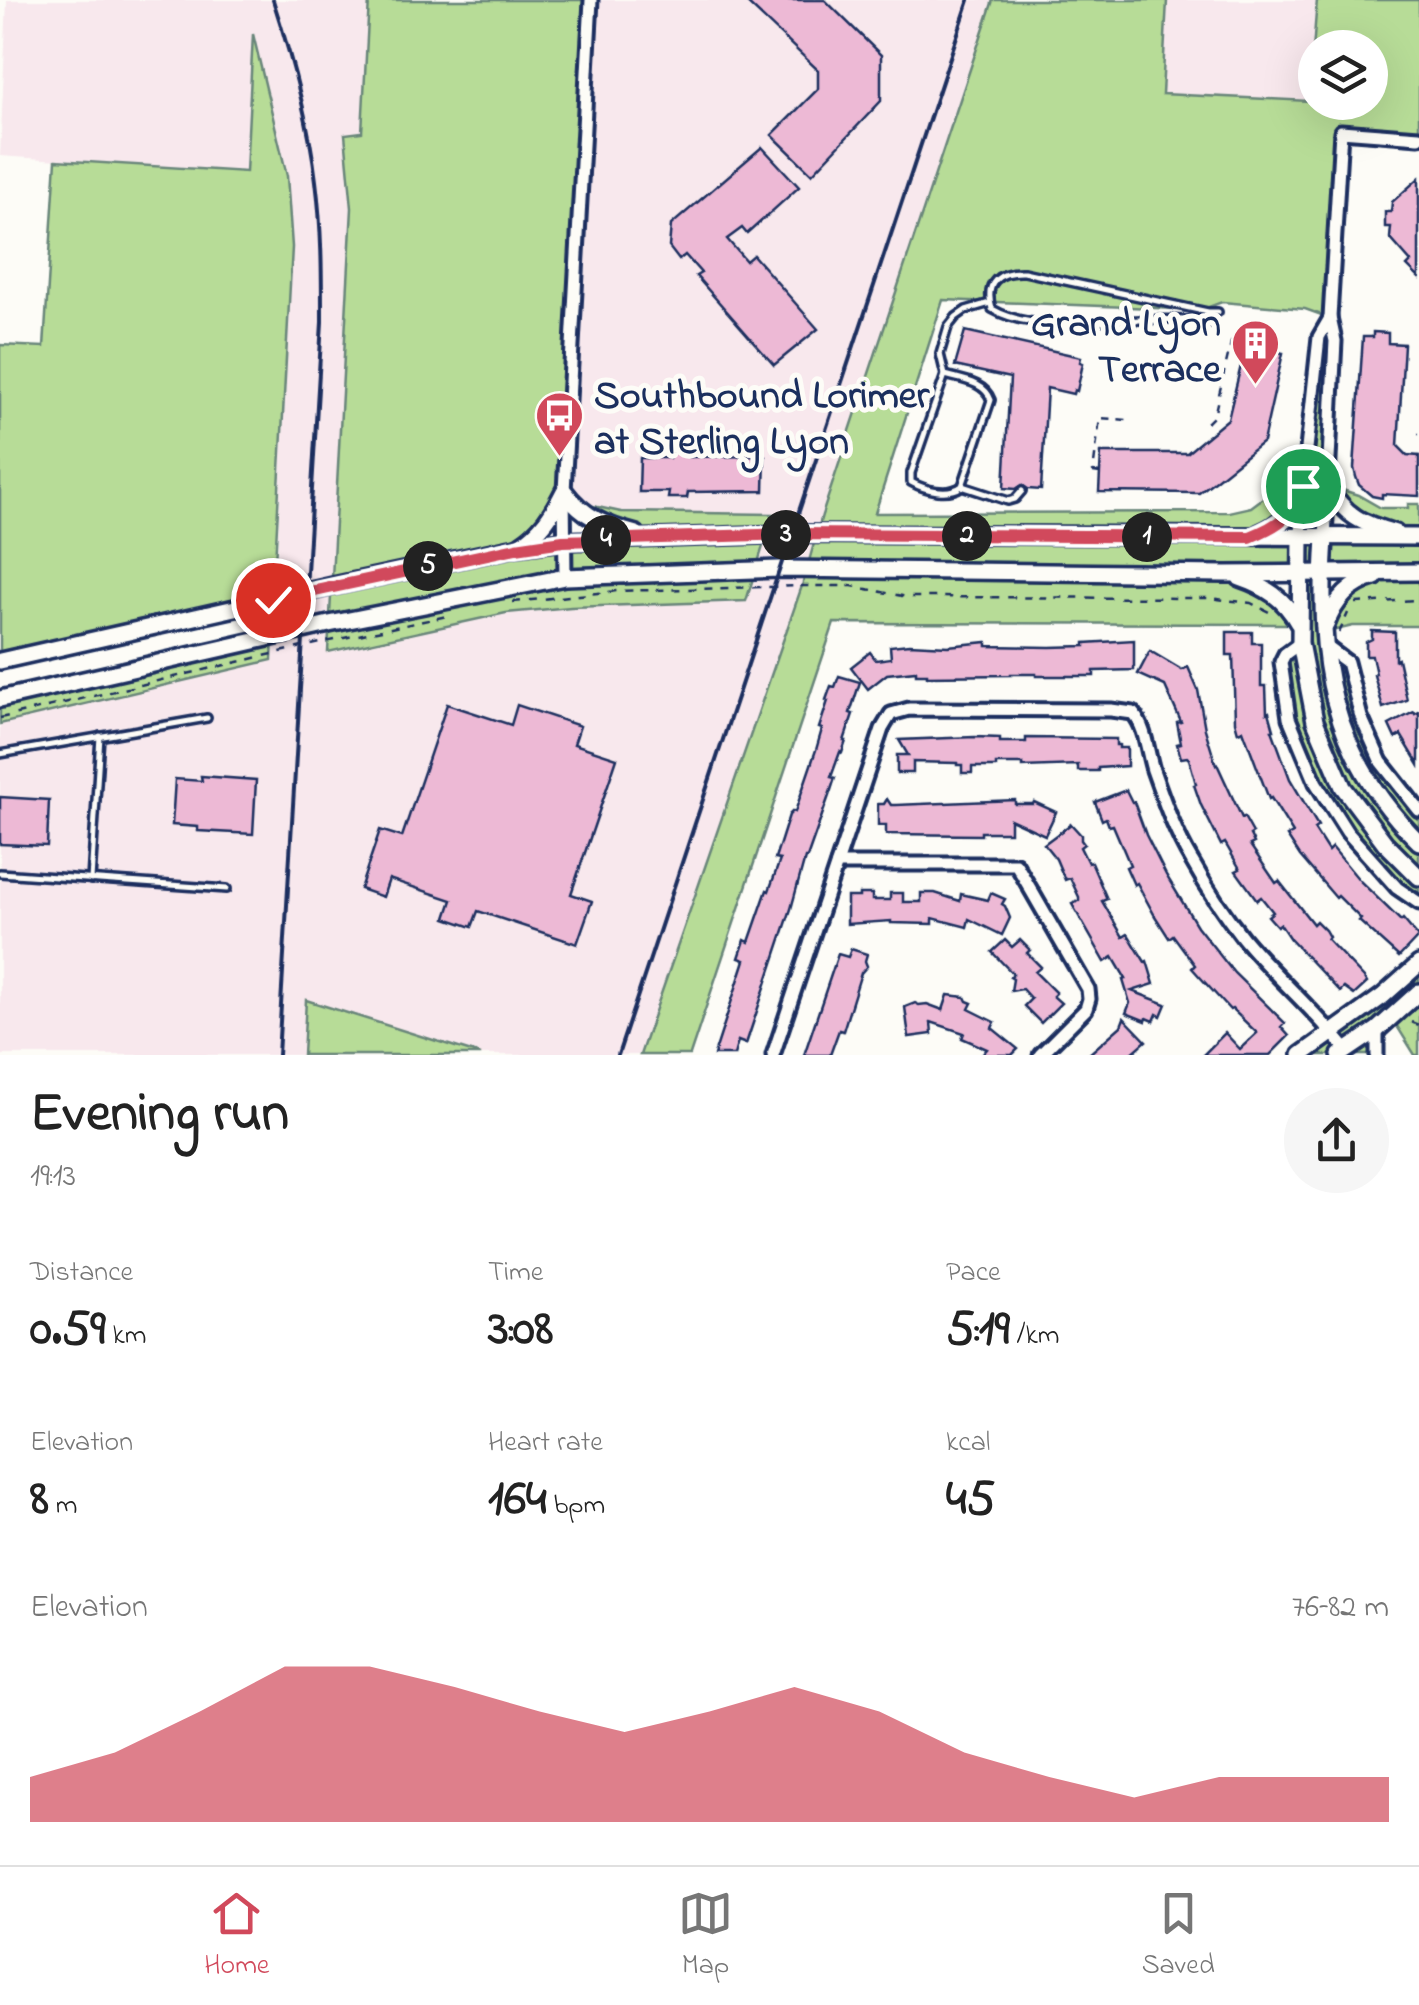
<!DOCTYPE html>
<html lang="en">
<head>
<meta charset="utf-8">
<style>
	body { margin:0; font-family:"Indie Flower",sans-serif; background:#f6f6f6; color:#222; height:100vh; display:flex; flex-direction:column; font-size:38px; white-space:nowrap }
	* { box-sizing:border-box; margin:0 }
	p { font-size:32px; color:#767676 }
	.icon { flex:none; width:55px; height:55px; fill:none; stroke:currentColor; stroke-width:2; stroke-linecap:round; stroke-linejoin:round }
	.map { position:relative; height:1055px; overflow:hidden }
	.details { display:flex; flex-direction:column; background:#fff; flex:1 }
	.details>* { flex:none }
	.controls { position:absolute; left:1298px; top:30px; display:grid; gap:20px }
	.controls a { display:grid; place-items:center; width:90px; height:90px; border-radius:50%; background:#fff; box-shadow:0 10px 40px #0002; font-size:50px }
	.pin { position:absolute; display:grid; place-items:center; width:85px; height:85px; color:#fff; margin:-42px; border:5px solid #fff; border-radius:50%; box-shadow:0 2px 10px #0007 }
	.km { position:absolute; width:50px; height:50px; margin:-25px; border-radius:50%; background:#222; color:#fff; font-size:28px; line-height:50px; text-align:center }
	.round { display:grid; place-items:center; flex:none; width:105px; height:105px; border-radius:52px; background:#f6f6f6 }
	.headline { display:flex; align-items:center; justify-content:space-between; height:170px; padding:0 30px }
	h1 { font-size:55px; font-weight:800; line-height:75px }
	.metrics { display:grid; grid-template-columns:repeat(3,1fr); gap:15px; height:170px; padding:10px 30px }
	.metrics div { display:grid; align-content:center }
	.metrics b { font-size:50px; font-weight:800 }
	.metrics small { font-size:28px; font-weight:400 }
	.metrics p { font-size:28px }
	.chart { height:280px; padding:20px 30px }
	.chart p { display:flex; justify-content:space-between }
	.chart svg { width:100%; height:180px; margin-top:10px; fill:#d1495b; opacity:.7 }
	.tab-bar { display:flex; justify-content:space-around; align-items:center; height:140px; border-top:2px solid #e0e0e0; background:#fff; font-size:28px; color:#767676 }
	.tab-bar a { display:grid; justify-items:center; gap:5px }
	.tab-bar .selected { color:#d1495b }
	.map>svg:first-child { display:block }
	.built { fill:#f8e8ed }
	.green { fill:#b7dc97; stroke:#69867a; stroke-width:2.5; fill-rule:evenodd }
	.building { fill:#edb9d5; stroke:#1b2f5e; stroke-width:2.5 }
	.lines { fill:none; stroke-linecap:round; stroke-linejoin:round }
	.lane-casing { stroke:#1b2f5e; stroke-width:12 }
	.street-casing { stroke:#1b2f5e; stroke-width:19 }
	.secondary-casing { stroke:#1b2f5e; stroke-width:22 }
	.path { stroke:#1b2f5e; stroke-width:2.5; stroke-dasharray:8 8; stroke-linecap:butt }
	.lane { stroke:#fdfcf7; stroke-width:5 }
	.street { stroke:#fdfcf7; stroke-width:11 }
	.secondary { stroke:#fdfcf7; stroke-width:15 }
	.rail { stroke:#1b2f5e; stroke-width:4 }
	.route-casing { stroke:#fff; stroke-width:20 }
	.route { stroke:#d1495b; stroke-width:12 }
	.labels { text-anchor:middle; stroke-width:10; stroke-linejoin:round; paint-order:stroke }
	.poi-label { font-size:40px; font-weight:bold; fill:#1b2f5e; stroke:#fdfcf7; text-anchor:end }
</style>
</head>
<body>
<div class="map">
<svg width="1419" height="1055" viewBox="0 0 1419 1055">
	<rect width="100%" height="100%" fill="#fdfcf7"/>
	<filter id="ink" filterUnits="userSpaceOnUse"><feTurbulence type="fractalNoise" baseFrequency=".01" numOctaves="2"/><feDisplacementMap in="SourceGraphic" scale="20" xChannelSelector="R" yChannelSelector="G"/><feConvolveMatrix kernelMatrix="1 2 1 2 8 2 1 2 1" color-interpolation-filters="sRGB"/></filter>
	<g filter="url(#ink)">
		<g class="built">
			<path d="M7,0H369L362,133L345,135L352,208L329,652L506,613L571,607L766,535L773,514L621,512L593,506L564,491L591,0H993L822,515L802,586L640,1055H481L307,1000L303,1055H0V724L272,660L292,247L287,176L253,39L246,173L0,156Z"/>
			<path d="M1167,0H1317L1310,101L1162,94Z"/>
		</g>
		<g class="green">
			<path d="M369,0H591L564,491L593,506L621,512L773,514L746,601L571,607L506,613L328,652L352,208L345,134L362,132ZM564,492L618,529L645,538L519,546Z"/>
			<path d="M993,0H1167L1162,94L1309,101L1317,0H1419V137L1342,131L1327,485L1358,495L1381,508H1408V504H1419V626H1353L1323,633L1340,655L1381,762L1419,810V903L1397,888L1316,783L1289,718L1281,662L1300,643L1298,624L834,623L690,1055H640L802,586L822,515ZM1315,48H1370V102H1315ZM943,300L1180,309L1206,308L1222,302L1305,309L1330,318L1319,337L1303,486L1274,490L1251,507L1229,512L875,513ZM1328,488L1380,528L1325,538ZM1323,572L1360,582L1323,630ZM1300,573L1298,622L1291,610L1230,574Z"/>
			<path d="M253,34L287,176L292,247L273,600L0,661V345L44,347L56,160L246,172Z"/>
			<path d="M273,637L272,660L0,724V699Z"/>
			<path d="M1419,964V1055H1415L1392,1018L1377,1030V1055H1301Z"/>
			<path d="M306,1000L481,1055H303Z"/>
		</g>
		<g class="building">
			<path d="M744,0H825L881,55V101L812,174L772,135L818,89V70Z"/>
			<path d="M762,147L799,187L747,234L742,228L727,239L746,261L753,255L818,329L774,365L696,276L701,273L685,255L679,260L669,247L671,225Z"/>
			<path d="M1419,178V278L1407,266L1411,262L1390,238L1391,227H1385V212H1391L1392,202Z"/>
			<path d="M965,331L1081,357L1080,362L1083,363L1077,391L1074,390L1073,394L1047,388L1041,490L1028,489L1022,485L1016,489L1004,488L1010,378L955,366Z"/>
			<path d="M1373,332L1388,333V343L1404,344L1398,446L1407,455L1419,456V496L1382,494V498L1372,496L1359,485L1356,477L1354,468L1363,337H1373Z"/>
			<path d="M1246,345L1283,353L1263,442L1199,493L1099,492L1101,453H1187L1228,419Z"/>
			<path d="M668,451H689V457L765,456L764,491L688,492L687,498H668L669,492H639L640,458H669Z"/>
			<path d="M1372,631L1395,632V660L1398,659L1407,700L1383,708L1374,675L1376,674L1372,656H1366V642L1372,639Z"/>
			<path d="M1227,632H1252V643H1261V686H1266L1267,713L1269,712L1274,730H1272L1290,779L1318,826L1314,829L1328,851L1332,847L1360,881L1401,921L1403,919L1418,937L1399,957L1359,921L1361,919L1338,896L1336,898L1300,856L1287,836L1293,833L1271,798L1269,799L1243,730L1238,732L1235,721L1233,655H1227Z"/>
			<path d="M1134,640V670L1094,671V676H1036V674H1011V675L927,676V674H916V671L887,674L868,689L851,667L870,652L876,660L891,658L890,646L909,644L948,646L987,642V646L1050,647L1085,646V643Z"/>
			<path d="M1150,651L1182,670L1188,667L1198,690L1205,729L1216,765L1217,764L1242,818L1244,817L1253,833L1250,835L1254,843L1250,845L1276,883L1279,881L1313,924L1316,921L1325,930L1329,937L1327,939L1364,978L1367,983L1354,995L1344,988L1340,992L1290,939L1280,924L1277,926L1268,916L1273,912L1261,897L1257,900L1236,871L1240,869L1225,843L1221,845L1201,805L1194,785L1196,784L1189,759L1187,757L1181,758L1177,744L1181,743L1177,723L1181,722L1165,686L1138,674Z"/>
			<path d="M839,676L860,682L850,713L853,714L844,741H846L842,753L840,752L831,777L835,778L831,790L807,858H805L791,909L746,1044L738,1041L734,1055H714L745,960L739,958L745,940L749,942L767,890L769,891L780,860L775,859L789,815L793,811L795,812L816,750L822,729L819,728L828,701L826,700L831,686L835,687Z"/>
			<path d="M447,704L511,725L517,705L580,726L574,744L617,758L571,894L592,901L577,944L478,911L472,927L446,918L452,900L389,879L383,897L360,889L380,830L402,837Z"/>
			<path d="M1414,712L1415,714L1419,712V765L1401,735L1395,738L1389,725Z"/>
			<path d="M975,737L1000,738V742H1026V738L1116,739V745H1119V748H1127V766L1098,768V771H1078V765L1023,767V764H996V767H972V773H962V765H957V763L913,762V773H897V755H908L899,740Z"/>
			<path d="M201,776L256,780L253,834L198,831V827L172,825L175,779L202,781Z"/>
			<path d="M1126,790L1132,802H1134L1146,835L1166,875L1197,926L1234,973L1285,1023L1281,1027L1289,1036L1270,1055H1203L1225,1033L1240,1049L1257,1033L1232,1009L1230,1010L1200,977L1192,968L1195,965L1173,935L1169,938L1155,916L1137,883L1134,885L1126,867L1130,865L1113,825L1109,826L1106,818L1102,820L1095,802Z"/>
			<path d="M0,797L49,800L47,846L0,844Z"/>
			<path d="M887,799L891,805H896L1015,800V804H1033L1034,802L1056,812L1045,835L1010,819V832H981V835L886,834V825H878V804H884Z"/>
			<path d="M1071,824L1081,835V840L1084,844L1080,847L1088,863L1091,862L1107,899L1102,901L1123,937L1128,934L1145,962L1147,961L1154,984L1132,991L1166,1004L1161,1016L1157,1014L1154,1021L1147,1018L1146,1021L1126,1013L1130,1003L1123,980L1126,979L1113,957L1105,962L1072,904L1079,901V897L1070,878L1065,880L1056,859L1044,844Z"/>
			<path d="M890,893H903V902H921V893H935L960,901L961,894L988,900L991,893L1005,899L1002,904L1005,906L1010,918L1002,935L969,919L967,927L933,918V924L891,923V921L847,924V897H859V894H872V900H890Z"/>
			<path d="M1005,940L1012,947L1020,940L1030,950L1027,953L1041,967L1035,972L1056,993L1053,996L1061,1003L1041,1023L1024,1006L1031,999L1022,989L1011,991L1013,979L1010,977L1013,974L992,952Z"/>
			<path d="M851,949L867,954L865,961L867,966L861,973L843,1031L839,1030L830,1055H804L838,954L848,957Z"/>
			<path d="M948,995L965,997L967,1001L972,1003L969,1009L995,1022L992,1028L1018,1049L1012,1055H982L987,1049L962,1038L964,1033L931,1022L932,1034L909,1037L905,1007L915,1003L919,1005L927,1004L943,1010Z"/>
			<path d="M1124,1018L1146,1041L1130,1055H1088L1121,1026Z"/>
		</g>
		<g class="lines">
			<defs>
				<g id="lane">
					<path d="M990,303L966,310L956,317L948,327L940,354L945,375L911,473V482C925,490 948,496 962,486L1008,501L1015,499L1022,491"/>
					<path d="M1215,324C1183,317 1147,320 1114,321C1074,322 1029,330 992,309C984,282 999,271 1024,272L1208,312H1218"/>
					<path d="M945,375C962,380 985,382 991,400L962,486"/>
					<path d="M0,754L207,718"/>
					<path d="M0,873L227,889"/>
					<path d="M91,880L100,736"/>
				</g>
				<g id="street">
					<path d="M1301,538L1303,486L1319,337L1330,318"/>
					<path d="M1325,538L1335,341L1330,318L1341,131L1419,137"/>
					<path d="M565,577L564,491L591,0"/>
					<path d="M1300,643L1285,654L1281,662L1289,718L1316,783L1347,832L1397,888L1419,903"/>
					<path d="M1324,645L1347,662L1361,717L1381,762L1419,810"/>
					<path d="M837,864H1016L1088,989L1089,999L1086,1009L1040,1055"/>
					<path d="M1377,1030V1055"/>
					<path d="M773,1055L882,729L891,714L909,709L1111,710L1133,713C1146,728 1147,751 1153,770C1164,801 1175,833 1192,861C1207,888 1224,914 1243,938C1275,977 1315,1010 1347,1051"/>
				</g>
				<g id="secondary">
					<path d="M1327,485C1346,517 1361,523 1395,533"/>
					<path d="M1258,534C1282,524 1294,510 1303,486"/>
					<path d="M1301,538L1300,643L1315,721L1343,787L1385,843L1419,877"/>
					<path d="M1325,538C1317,659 1329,754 1419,842"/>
					<path d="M520,545C541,532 553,513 564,491C583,517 606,526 636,534"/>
					<path d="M1240,578C1266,587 1284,598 1298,623"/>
					<path d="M1326,625C1335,600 1350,584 1375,577"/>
					<path d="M0,661L333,586L516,547L563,541L792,534L1419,537"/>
					<path d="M0,699L329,624L565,577L779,569L1226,574L1419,572"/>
					<path d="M1301,1055L1383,996L1419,964"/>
					<path d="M1340,1055L1377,1030L1419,992"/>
				</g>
			</defs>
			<use href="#lane" class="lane-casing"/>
			<use href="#street" class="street-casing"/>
			<use href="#secondary" class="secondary-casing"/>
			<g class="path">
				<path d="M1207,423L1214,416L1233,334"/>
				<path d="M1418,434H1419"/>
				<path d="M1100,473L1093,472L1100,418L1127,420L1131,416"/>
				<path d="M513,602L617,591L802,586H852L907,597L1208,598L1251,603L1275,615"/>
				<path d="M1356,603L1419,600"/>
				<path d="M1339,633L1348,613"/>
				<path d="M0,718L302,647L447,616"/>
				<path d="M1411,1022L1419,1025"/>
			</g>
			<use href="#lane" class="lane"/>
			<use href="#street" class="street"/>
			<use href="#secondary" class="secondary"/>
			<g class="rail">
				<path d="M273,0C292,59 309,120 316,181C322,228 322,275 322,322L278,1055"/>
				<path d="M618,1055L969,0"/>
			</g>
		</g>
	</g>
	<g class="lines" filter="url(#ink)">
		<defs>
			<path id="route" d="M273,600L516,548L563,541L792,534L1250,537C1280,525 1291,517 1303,486"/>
		</defs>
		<use href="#route" class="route-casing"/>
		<use href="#route" class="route"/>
	</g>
	<defs>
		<symbol id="building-pin" viewBox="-11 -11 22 30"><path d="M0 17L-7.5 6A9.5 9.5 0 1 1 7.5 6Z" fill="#d1495b" stroke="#fdfcf7"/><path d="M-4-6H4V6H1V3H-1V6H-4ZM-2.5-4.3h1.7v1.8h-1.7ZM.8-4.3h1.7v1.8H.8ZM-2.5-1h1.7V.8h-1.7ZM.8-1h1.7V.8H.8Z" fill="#fff"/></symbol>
		<symbol id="bus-pin" viewBox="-11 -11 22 30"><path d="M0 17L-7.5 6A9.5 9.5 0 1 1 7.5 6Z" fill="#d1495b" stroke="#fdfcf7"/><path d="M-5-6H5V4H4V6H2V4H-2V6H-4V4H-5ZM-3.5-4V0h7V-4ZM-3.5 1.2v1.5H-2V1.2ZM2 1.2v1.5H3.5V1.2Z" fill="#fff"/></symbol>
	</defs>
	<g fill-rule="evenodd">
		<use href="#building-pin" x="1228" y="316" width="55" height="75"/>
		<use href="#bus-pin" x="532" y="388" width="55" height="75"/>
	</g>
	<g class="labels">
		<g class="poi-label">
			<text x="1221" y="335">Grand Lyon<tspan x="1221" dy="46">Terrace</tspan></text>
			<text x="594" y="407" text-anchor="start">Southbound Lorimer<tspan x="594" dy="46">at Sterling Lyon</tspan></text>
		</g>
	</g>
</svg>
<div class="controls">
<a><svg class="icon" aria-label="layers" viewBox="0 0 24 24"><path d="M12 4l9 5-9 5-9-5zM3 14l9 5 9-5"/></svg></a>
</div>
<div class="pin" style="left:1303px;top:486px;background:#1e9e55"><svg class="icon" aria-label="arrive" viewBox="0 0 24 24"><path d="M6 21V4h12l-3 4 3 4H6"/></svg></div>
<div class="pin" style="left:273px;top:600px;background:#d93025"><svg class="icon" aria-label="check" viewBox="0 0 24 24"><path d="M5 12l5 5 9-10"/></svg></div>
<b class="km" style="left:1147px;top:537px">1</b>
<b class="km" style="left:967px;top:536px">2</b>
<b class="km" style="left:786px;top:535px">3</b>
<b class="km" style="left:606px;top:540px">4</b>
<b class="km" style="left:428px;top:566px">5</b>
</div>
<section class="details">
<div class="headline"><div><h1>Evening run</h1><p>19:13</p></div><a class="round"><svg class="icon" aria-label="share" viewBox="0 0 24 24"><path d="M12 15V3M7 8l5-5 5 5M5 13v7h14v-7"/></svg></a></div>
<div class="metrics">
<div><p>Distance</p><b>0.59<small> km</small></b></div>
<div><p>Time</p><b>3:08</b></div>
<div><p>Pace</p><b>5:19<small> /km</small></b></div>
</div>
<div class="metrics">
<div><p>Elevation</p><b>8<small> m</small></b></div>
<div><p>Heart rate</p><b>164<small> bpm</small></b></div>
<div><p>kcal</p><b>45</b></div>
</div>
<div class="chart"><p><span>Elevation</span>76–82 m</p>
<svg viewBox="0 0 160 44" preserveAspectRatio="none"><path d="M0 44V33L10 27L20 17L30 6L40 6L50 11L60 17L70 22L80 17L90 11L100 17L110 27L120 33L130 38L140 33L150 33L160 33V44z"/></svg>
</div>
</section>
<nav class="tab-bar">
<a class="selected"><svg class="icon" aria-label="home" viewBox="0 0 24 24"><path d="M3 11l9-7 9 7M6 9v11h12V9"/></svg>Home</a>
<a><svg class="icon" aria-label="map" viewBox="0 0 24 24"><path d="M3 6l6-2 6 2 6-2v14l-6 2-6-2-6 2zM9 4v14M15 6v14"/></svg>Map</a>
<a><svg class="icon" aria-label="saved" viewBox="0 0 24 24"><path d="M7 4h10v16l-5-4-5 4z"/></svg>Saved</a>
</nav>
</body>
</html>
